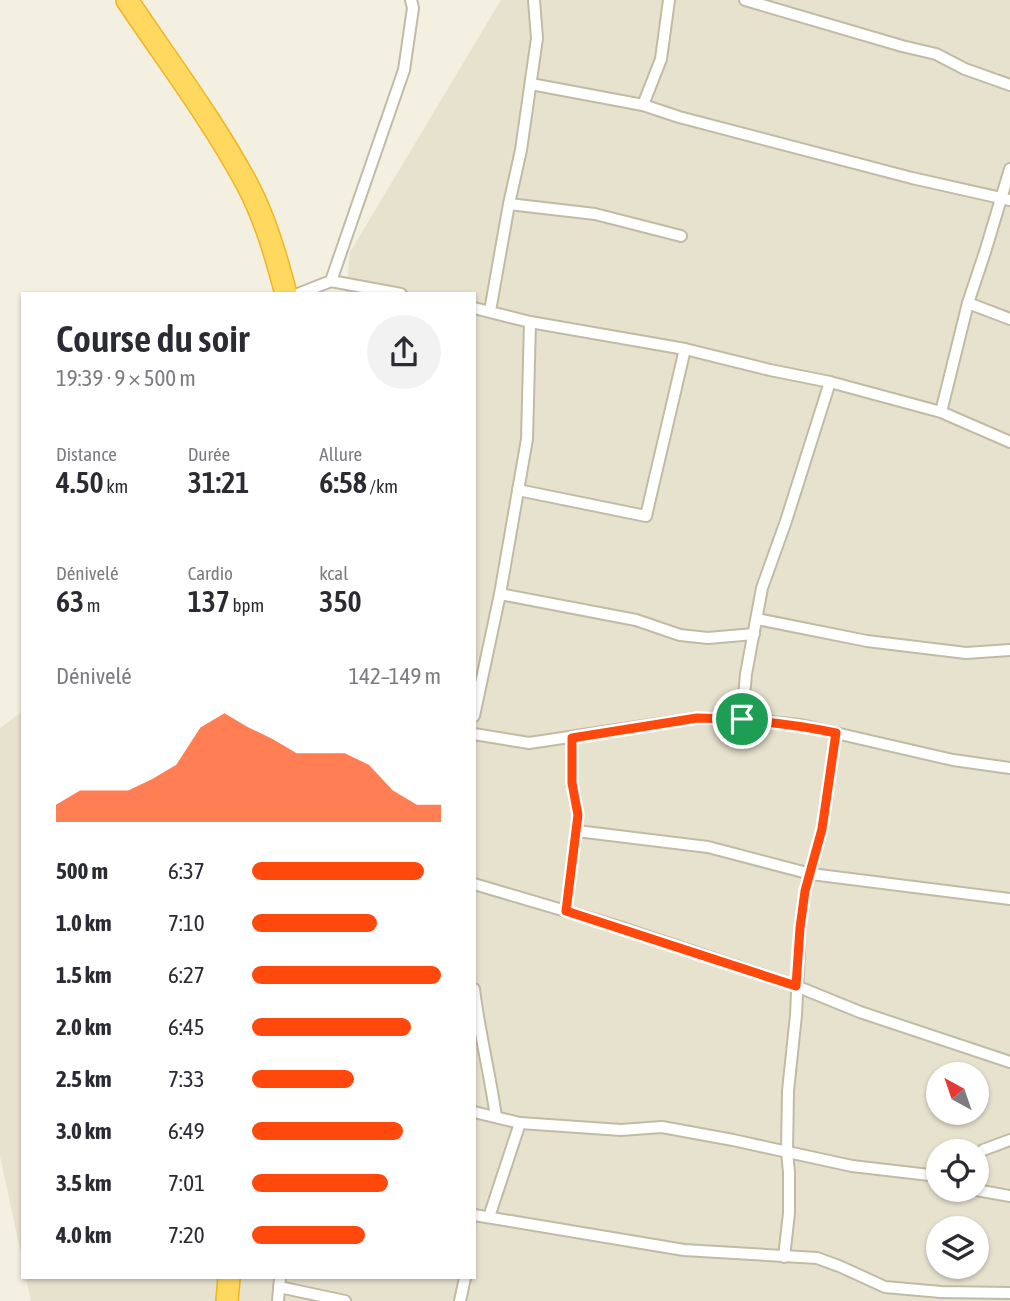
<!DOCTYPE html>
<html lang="fr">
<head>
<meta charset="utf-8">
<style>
	body { margin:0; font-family:"Asap Condensed",sans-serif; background:#f2f2f3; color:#2b2b33; height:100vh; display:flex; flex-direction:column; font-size:26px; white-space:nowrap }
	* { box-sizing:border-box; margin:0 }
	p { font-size:23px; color:#7c7c81 }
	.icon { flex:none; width:38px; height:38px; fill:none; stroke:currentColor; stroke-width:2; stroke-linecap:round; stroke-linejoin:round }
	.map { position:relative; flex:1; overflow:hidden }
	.sheet { position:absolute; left:21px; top:292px; width:455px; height:987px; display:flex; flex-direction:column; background:#fff; border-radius:0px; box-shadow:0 2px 5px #0004 }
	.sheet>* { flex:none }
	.needle { width:46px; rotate:320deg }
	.controls { position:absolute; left:926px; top:1062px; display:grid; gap:14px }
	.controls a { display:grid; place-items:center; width:63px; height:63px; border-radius:50%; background:#fff; box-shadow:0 2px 5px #0004; font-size:35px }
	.pin { position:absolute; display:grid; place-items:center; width:60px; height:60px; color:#fff; margin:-30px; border:4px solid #fff; border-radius:50%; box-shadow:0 2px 7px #0007 }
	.round { display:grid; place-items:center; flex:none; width:74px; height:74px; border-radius:37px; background:#f2f2f3 }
	.overview { display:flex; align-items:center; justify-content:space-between; height:119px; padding:0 35px }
	h1 { font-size:38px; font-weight:600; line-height:52px }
	.figures { display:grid; grid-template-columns:repeat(3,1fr); gap:10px; height:119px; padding:7px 35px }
	.figures div { display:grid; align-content:center }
	.figures b { font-size:30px; font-weight:600 }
	.figures small { font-size:19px; font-weight:400 }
	.figures p { font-size:19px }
	.chart { height:196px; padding:14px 35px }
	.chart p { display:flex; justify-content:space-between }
	.chart svg { width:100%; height:126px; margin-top:7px; fill:#ff480b; opacity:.7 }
	ul { padding:0 35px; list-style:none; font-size:23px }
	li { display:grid; grid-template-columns:112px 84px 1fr; align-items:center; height:52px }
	li i { height:18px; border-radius:9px; background:#ff480b }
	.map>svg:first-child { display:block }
	.residential { fill:#e7e2ce; fill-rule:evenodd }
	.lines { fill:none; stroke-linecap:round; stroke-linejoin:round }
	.street-casing { stroke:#c1bba5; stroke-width:14 }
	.highway-casing { stroke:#eeb61f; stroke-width:24 }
	.street { stroke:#fff; stroke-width:10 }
	.highway { stroke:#ffd95f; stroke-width:21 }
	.route-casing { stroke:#fff; stroke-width:14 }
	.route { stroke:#ff480b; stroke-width:9 }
</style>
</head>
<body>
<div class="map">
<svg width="1010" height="1301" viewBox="0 0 1010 1301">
	<rect width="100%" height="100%" fill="#f3efe1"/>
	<g class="residential">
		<path d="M501,0H1010V1301H31L26,1278H474V294H346L350,252ZM938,1074H976V1113H938ZM938,1152H976V1190H938ZM938,1228H976V1267H938Z"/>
		<path d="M23,711V1263L0,1156V728Z"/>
	</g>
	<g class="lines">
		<defs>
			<g id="street">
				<path d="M745,0L902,46L936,54L965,69L1010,85"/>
				<path d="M531,84L643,105L679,117L912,178L1010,200"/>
				<path d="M643,105L661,59L669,0"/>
				<path d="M509,204L595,214L681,236"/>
				<path d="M331,281L404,70L413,8L411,0"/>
				<path d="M298,294L331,281L401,294"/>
				<path d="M968,303L1010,319"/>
				<path d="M474,308L530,322L685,349L770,370L830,382L941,412L1010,442"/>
				<path d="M490,311L509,204L521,150L537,38L534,0"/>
				<path d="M941,412L968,303L985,252L1010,169"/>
				<path d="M518,490L646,516L685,349"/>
				<path d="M500,594L636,620L680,635L708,638L754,634"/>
				<path d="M757,619L867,641L966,653L1010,650"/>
				<path d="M474,716L500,594L527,439L530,322"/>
				<path d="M742,719L746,674L762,588L786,521L830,382"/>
				<path d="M474,734L529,743L697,718L742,719L801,725L953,760L1010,768"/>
				<path d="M577,831L708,847L811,874L1010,899"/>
				<path d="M474,884L613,925L796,986L860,1012L1010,1062"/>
				<path d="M566,911L578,815L572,783V738"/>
				<path d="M474,989C479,1031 490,1074 496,1117"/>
				<path d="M474,1112L520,1123L621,1130L662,1127L733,1140L852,1166L938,1176"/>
				<path d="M976,1156L983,1150L1010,1140"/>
				<path d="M976,1190L1010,1196"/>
				<path d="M474,1215L684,1250L817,1258L839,1266L885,1287L941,1292L1010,1293"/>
				<path d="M489,1217L520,1123"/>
				<path d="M784,1257L789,1213V1172L787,1152L788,1091L796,1015L800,928L805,891L822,829L836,733"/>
				<path d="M279,1287L345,1301"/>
				<path d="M278,1301L280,1278"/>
				<path d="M460,1301L465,1278"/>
			</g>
			<g id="highway">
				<path d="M127,0C167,60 212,119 247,184C265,218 276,256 286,294"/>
				<path d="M227,1301L229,1278"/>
			</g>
		</defs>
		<use href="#street" class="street-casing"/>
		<use href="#highway" class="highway-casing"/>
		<use href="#street" class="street"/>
		<use href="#highway" class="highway"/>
	</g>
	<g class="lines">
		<defs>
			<path id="route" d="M697,718C744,719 790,723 836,733L822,829L805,891L800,928L796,986L566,911L578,815L572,783V738Z"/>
		</defs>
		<use href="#route" class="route-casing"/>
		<use href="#route" class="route"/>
	</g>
</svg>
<div class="controls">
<a><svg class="needle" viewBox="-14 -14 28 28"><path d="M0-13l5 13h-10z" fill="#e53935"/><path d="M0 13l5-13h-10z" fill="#7c7c81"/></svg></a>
<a><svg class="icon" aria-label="locate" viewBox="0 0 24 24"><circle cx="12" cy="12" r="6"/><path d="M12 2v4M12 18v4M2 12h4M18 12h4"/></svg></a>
<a><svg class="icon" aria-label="layers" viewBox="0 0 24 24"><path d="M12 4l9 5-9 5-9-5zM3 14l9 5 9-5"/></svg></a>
</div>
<div class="pin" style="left:742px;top:719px;background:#1e9e55"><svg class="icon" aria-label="arrive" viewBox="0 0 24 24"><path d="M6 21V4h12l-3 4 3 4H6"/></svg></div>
<section class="sheet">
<div class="overview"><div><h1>Course du soir</h1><p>19:39 · 9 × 500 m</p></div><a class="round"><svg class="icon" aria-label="share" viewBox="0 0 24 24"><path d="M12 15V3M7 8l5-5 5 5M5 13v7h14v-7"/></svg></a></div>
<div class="figures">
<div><p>Distance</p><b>4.50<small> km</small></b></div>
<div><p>Durée</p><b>31:21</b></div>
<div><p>Allure</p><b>6:58<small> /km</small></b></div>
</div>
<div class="figures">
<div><p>Dénivelé</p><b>63<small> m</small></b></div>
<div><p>Cardio</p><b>137<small> bpm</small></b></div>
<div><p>kcal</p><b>350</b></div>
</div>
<div class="chart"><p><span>Dénivelé</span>142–149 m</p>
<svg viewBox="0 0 160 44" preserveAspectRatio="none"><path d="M0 44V38L10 33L20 33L30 33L40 29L50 24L60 11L70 6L80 11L90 15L100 20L110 20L120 20L130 24L140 33L150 38L160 38V44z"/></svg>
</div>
<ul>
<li><b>500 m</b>6:37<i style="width:91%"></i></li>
<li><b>1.0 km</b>7:10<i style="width:66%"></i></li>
<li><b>1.5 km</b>6:27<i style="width:100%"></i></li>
<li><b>2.0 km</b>6:45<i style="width:84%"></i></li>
<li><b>2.5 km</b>7:33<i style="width:54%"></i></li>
<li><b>3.0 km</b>6:49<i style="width:80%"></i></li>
<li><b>3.5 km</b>7:01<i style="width:72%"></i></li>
<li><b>4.0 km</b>7:20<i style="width:60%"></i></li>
</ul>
</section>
</div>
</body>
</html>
